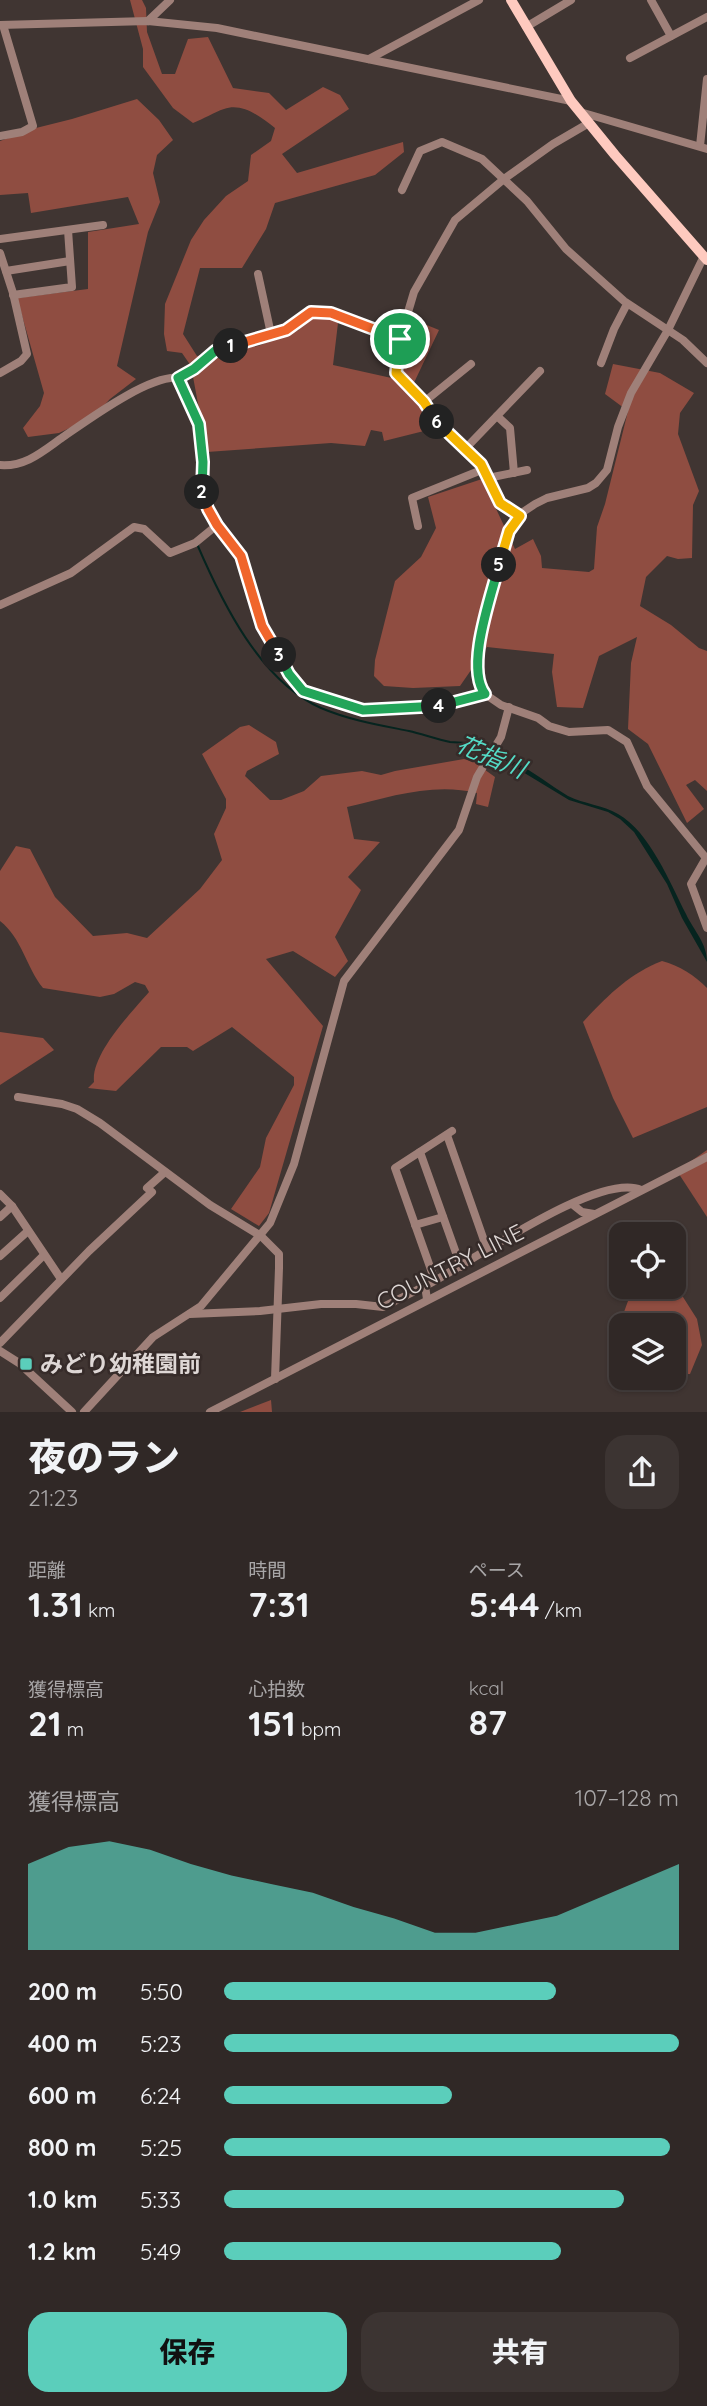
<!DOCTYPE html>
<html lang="ja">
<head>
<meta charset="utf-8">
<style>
	body { margin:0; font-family:Quicksand,"Noto Sans JP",sans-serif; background:#3c3432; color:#f1f3f6; height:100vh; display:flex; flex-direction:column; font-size:26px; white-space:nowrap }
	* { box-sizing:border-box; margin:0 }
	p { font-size:23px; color:#a8a6a7 }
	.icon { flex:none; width:38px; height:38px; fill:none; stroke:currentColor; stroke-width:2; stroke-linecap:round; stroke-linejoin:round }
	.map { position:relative; height:1412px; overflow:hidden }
	.sheet { display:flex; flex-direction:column; background:#302826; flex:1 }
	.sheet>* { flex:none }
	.tools { position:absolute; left:609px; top:1222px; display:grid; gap:14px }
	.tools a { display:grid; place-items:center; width:77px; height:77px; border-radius:14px; background:#302826; box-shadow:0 2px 5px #0004,0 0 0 2px #4b4443; font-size:35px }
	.pin { position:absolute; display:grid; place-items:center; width:60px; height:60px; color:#fff; margin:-30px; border:4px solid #fff; border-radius:50%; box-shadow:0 2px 7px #0007 }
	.km { position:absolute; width:35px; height:35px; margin:-18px; border-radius:50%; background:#222; color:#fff; font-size:19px; line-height:35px; text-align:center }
	.round { display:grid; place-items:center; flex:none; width:74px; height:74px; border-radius:21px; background:#3c3432 }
	.head { display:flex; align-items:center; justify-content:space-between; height:119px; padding:0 28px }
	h1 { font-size:38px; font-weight:800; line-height:52px }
	.stats { display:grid; grid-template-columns:repeat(3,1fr); gap:10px; height:119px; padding:7px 28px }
	.stats div { display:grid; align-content:center }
	.stats b { font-size:35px; font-weight:800 }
	.stats small { font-size:19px; font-weight:400 }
	.stats p { font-size:19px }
	.chart { height:196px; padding:14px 28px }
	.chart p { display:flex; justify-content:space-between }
	.chart svg { width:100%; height:126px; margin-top:7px; fill:#5bcebb; opacity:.7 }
	.button { display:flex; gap:14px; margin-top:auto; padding:14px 28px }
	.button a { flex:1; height:80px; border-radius:21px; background:#5bcebb; color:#111; font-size:28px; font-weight:800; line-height:80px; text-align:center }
	.button a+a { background:#3c3432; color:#f1f3f6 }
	ul { padding:0 28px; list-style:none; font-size:23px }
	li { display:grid; grid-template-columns:112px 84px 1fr; align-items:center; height:52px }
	li i { height:18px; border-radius:9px; background:#5bcebb }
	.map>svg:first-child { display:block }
	.forest { fill:#8f4d41 }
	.water { fill:#06241f }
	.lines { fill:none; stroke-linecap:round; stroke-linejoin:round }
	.stream { stroke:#06241f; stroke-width:2 }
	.minor { stroke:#9f8079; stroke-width:8 }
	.major { stroke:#fecabf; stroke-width:10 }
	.split-1-casing { stroke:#fff; stroke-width:14 }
	.split-2-casing { stroke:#fff; stroke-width:14 }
	.split-3-casing { stroke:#fff; stroke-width:14 }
	.split-4-casing { stroke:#fff; stroke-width:14 }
	.split-5-casing { stroke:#fff; stroke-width:14 }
	.split-6-casing { stroke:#fff; stroke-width:14 }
	.split-7-casing { stroke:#fff; stroke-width:14 }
	.split-1 { stroke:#f0652b; stroke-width:9 }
	.split-2 { stroke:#22a559; stroke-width:9 }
	.split-3 { stroke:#f0652b; stroke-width:9 }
	.split-4 { stroke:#22a559; stroke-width:9 }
	.split-5 { stroke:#22a559; stroke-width:9 }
	.split-6 { stroke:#f5b400; stroke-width:9 }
	.split-7 { stroke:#f5b400; stroke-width:9 }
	.poi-dot { fill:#5bcebb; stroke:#362b29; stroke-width:2.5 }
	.labels { text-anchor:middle; stroke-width:5; stroke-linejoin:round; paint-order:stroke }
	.street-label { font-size:23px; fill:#ded7d5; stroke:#362b29 }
	.poi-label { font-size:23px; font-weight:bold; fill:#ded7d5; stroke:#362b29; text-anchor:start }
	.water-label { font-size:24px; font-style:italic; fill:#54dbc6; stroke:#362b29 }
</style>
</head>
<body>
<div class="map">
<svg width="707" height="1412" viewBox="0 0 707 1412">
	<rect width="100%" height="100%" fill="#403532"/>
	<g class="forest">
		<path d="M130,0H142L146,8L147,32L162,74H175L188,39L208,37L233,88L269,93L286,110L323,87L340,95L349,109L282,154L297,173L403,142L404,152L375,175L275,203L266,229L242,268H200L183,334L197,356L258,346L299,330L300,312L323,316L338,323L333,365L396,379L407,317L439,330L411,389L436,428L384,441L382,432L371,430L365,446L331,443L207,452L191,366L182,353L167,351L164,334L165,304L191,240L204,220L226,196L248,181L251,155L271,141L275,128C262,118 243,102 224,109C214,112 204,119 193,123L173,108L143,67V49Z"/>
		<path d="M137,99L159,120L173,140L157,155L153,173L160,202L148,232L117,366L136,379L110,399L93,417L59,433L28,437L23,428L40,406L44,393L17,298L88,289V232L139,224L128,197L31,213L28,193L0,195V141L36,128L72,119Z"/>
		<path d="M613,364L660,373L694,393L680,413L678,434L699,491L693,505L692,558L678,559L667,556L646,577L640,606L671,625L699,648L707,651V791L695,780L686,785L704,809L687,823L648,744L628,729L631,663L637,637L599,656L583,708L557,707L552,672L554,654L487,647L460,686L413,688L384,686L374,676L375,660L395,581L421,557L436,528L428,497L482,479L515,549L533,539L541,556L542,568L589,572L594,569L597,527L605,504L628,411L605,394Z"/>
		<path d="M249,725L276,742L279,754L247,771L245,776L270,800H281L304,791L321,776L362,771L381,775L395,771L464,759L474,762L495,777L488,807L476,804L477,793C434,782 389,797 347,807L354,839L380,842L348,877L361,890L335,937L348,961L335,977L293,951L266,959L323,1026L269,1213L259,1226L231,1209L260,1167L266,1138L294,1085V1077L232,1027L193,1051L187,1047H161L116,1091L88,1088L94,1082C91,1054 131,1013 149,992L145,985L135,982L114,994L100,997L43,988C26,967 22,938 0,921V871L16,846L30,849L55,897L93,936L127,933L147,938L200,889L222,860L214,834L226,808V799L202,754L240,727Z"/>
		<path d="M662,961C680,966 694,975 707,988V1107L633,1138L613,1098L583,1022C606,997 630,973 662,961Z"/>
		<path d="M0,1032L43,1038L54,1050L0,1085Z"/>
		<path d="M707,1150V1217L677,1171Z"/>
		<path d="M676,1286L697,1319L702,1345L690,1374H674V1325H621V1351L616,1334L632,1290Z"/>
		<path d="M271,1400L272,1412H240Z"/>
	</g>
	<path class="water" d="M509,759C530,769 548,784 568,796C584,804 603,805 618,814C650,832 670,883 686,914C694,931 707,943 707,962L682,918L667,884L634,832L620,819L608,812L569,800L508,763Z"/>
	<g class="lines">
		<g class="stream">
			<path d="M197,544C222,602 260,681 321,708C349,720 379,725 409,731C422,734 436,739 450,742L466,743L486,753"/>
			<path d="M495,756L509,761"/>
		</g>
		<g class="minor">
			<path d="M651,0L671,36"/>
			<path d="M148,21L170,0"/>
			<path d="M0,25L148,21L217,28L571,101"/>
			<path d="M526,27L571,0"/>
			<path d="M630,58L707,17"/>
			<path d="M369,59L479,0"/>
			<path d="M580,112L707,149"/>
			<path d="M0,136L22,132L33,126L3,25"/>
			<path d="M700,146L707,79"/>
			<path d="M402,190L420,151L442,142L482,159L527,201L566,249L624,301L683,340L707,363"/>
			<path d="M0,239L103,225"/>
			<path d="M0,253L13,293L27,354L21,361L0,373"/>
			<path d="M6,271L70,261"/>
			<path d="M258,274L271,334"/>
			<path d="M13,295L72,287L68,230"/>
			<path d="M601,363L614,329L627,304"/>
			<path d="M178,378L194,369L215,351L286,330L311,312L331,313L400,339"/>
			<path d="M424,402L471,364"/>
			<path d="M497,416L510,428L514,473"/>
			<path d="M465,449L540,371"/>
			<path d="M0,465C26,467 43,451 63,437C88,420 149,375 178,378L199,424L203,462L202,492L208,509L217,525L241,556L262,626L289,674L303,691L363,710L435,707L485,694L501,705L538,718L549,726L569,732L608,730L627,742L647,786L706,858L691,884L707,928"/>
			<path d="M484,469L439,424L424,402L396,373L400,339L414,292L455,220L504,179L553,144L589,123"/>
			<path d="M488,478L527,470"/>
			<path d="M418,526L412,498L484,469L501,504L520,516"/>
			<path d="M0,605L71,573L134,527L144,529L170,553L195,543L217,525"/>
			<path d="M485,694L478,676L477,654L509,531L523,512L535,504L547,498L588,488L596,483L607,470L618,427L631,393L668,330L704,256"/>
			<path d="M18,1097L62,1104L77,1109L100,1123L210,1205L261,1236L279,1254V1268L275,1379"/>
			<path d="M447,1135L487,1249"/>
			<path d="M420,1152L461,1267"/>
			<path d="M0,1194L12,1206L61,1279"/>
			<path d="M572,1204L582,1212L594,1214"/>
			<path d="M0,1217L12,1206"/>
			<path d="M415,1225L443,1217"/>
			<path d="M0,1256L28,1231"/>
			<path d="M435,1281L395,1168L452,1131"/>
			<path d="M0,1298L44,1255"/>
			<path d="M427,1299L425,1286C468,1265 598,1171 641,1190"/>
			<path d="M190,1314L260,1311L321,1304H356L383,1307L425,1286"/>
			<path d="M0,1343L89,1251L152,1192L147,1188L165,1172"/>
			<path d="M0,1351L19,1363L72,1412"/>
			<path d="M84,1412L153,1337L201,1306L270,1223L294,1164L344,981L459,830L477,777L501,737L509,707"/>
			<path d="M210,1412L707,1157"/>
		</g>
		<path class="major" d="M511,0L571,101L615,155L707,260"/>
	</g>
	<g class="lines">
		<defs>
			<path id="split-1" d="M231,346L286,330L311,312L331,313L400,339"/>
			<path id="split-2" d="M202,492L203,462L199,424L178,378L194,369L215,351L231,346"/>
			<path id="split-3" d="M202,492L208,509L217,525L241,556L262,626L279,655"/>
			<path id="split-4" d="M279,655L289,674L303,691L363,710L439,706"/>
			<path id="split-5" d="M439,706L485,694C465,667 491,597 499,565"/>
			<path id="split-6" d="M437,422L481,464L500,503L520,516L509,531L499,565"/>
			<path id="split-7" d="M400,339L396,373L424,402L437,422"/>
		</defs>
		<use href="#split-1" class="split-1-casing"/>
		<use href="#split-2" class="split-2-casing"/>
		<use href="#split-3" class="split-3-casing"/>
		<use href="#split-4" class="split-4-casing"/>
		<use href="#split-5" class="split-5-casing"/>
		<use href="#split-6" class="split-6-casing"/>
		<use href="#split-7" class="split-7-casing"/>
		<use href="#split-1" class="split-1"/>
		<use href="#split-2" class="split-2"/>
		<use href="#split-3" class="split-3"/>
		<use href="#split-4" class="split-4"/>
		<use href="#split-5" class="split-5"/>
		<use href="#split-6" class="split-6"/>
		<use href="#split-7" class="split-7"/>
	</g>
	<rect class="poi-dot" x="19" y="1357" width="14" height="14" rx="3.5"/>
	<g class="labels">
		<g class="street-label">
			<text transform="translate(450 1267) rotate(-27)" y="8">COUNTRY LINE</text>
		</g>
		<g class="poi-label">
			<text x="40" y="1372">みどり幼稚園前</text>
		</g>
		<g class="water-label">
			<text transform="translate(491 757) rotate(23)" y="8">花指川</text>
		</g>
	</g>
</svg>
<div class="tools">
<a><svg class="icon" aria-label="locate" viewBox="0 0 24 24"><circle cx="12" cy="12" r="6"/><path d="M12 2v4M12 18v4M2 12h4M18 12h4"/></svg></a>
<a><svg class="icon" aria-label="layers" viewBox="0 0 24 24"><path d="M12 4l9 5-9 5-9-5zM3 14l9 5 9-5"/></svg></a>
</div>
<div class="pin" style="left:400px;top:339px;background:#1e9e55"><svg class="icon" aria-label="arrive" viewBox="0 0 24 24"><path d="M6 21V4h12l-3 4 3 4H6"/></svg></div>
<b class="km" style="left:231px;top:346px">1</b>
<b class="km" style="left:202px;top:492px">2</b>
<b class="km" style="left:279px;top:655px">3</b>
<b class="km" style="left:439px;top:706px">4</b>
<b class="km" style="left:499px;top:565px">5</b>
<b class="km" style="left:437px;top:422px">6</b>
</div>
<section class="sheet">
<div class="head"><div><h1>夜のラン</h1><p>21:23</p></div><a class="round"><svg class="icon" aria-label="share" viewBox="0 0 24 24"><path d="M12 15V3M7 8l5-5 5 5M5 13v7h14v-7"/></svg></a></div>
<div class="stats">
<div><p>距離</p><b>1.31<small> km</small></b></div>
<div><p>時間</p><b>7:31</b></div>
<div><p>ペース</p><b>5:44<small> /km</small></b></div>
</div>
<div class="stats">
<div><p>獲得標高</p><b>21<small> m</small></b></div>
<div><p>心拍数</p><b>151<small> bpm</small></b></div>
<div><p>kcal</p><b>87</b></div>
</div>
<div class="chart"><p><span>獲得標高</span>107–128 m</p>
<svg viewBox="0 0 160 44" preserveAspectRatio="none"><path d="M0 44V14L10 8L20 6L30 9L40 14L50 18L60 21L70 24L80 29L90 33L100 38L110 38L120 35L130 32L140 26L150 20L160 14V44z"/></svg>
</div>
<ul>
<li><b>200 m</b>5:50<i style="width:73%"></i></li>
<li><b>400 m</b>5:23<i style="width:100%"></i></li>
<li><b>600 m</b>6:24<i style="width:50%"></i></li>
<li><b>800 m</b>5:25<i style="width:98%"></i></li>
<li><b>1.0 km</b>5:33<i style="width:88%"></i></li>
<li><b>1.2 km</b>5:49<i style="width:74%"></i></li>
</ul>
<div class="button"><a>保存</a><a>共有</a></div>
</section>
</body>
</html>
